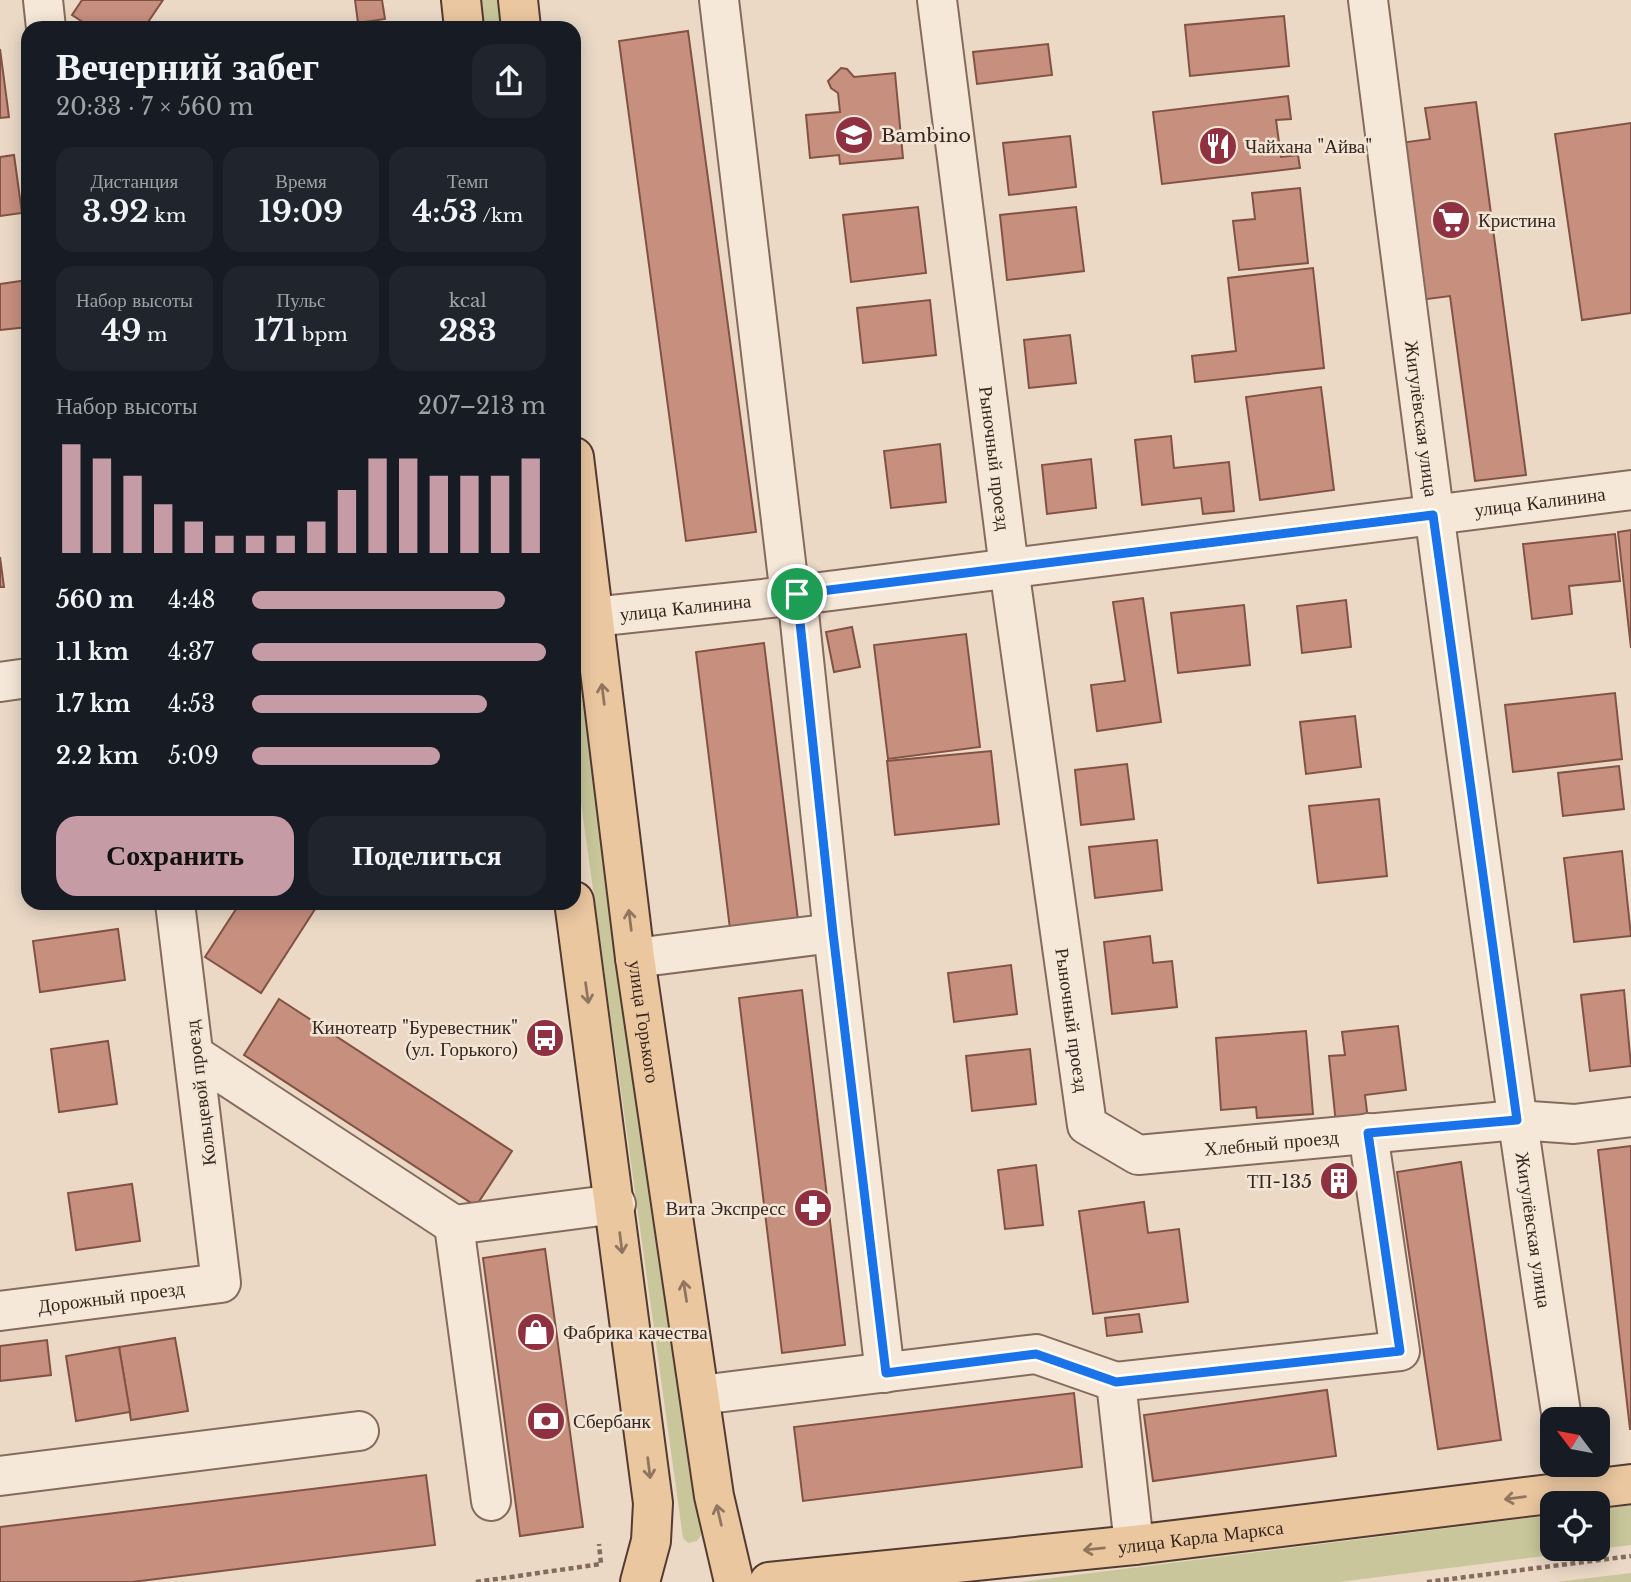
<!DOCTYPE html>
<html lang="ru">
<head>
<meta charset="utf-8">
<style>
	body { margin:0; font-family:"Libre Baskerville",serif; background:#20242c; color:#f1f3f6; height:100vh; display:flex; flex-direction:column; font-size:26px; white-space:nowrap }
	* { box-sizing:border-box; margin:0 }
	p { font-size:23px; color:#9ea1a6 }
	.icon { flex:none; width:38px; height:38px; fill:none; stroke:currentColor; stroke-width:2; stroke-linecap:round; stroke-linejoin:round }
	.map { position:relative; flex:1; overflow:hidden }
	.sheet { position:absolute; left:21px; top:21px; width:560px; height:889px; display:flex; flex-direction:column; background:#171b24; border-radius:21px; box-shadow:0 4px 18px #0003 }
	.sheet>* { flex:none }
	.needle { width:46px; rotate:302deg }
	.buttons { position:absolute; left:1540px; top:1407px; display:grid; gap:14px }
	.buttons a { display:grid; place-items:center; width:70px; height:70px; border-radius:14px; background:#171b24; box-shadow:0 4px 18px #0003; font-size:35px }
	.pin { position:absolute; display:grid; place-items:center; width:60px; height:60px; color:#fff; margin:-30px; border:4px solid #fff; border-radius:50%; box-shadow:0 2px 7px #0007 }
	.round { display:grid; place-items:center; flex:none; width:74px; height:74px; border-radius:21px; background:#20242c }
	.overview { display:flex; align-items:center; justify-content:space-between; height:119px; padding:0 35px }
	h1 { font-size:38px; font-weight:700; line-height:52px }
	.metrics { display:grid; grid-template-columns:repeat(3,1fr); gap:10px; height:119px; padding:7px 35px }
	.metrics div { display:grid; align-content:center; border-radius:18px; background:#20242c; text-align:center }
	.metrics b { font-size:30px; font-weight:700 }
	.metrics small { font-size:19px; font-weight:400 }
	.metrics p { font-size:19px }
	.chart { height:196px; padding:14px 35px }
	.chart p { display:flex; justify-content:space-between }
	.chart svg { width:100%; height:126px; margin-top:7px; stroke:#c59ca5; stroke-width:6 }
	.cta { display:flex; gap:14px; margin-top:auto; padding:14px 35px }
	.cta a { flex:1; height:80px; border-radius:21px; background:#c59ca5; color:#111; font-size:28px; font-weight:700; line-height:80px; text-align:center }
	.cta a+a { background:#20242c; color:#f1f3f6 }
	ul { padding:0 35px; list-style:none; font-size:23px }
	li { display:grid; grid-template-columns:112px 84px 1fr; align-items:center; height:52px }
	li i { height:18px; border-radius:9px; background:#c59ca5 }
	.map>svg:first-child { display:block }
	.green { fill:#c8c69a }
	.building { fill:#c78f7e; stroke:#825244; stroke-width:2 }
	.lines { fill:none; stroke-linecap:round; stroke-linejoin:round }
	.minor-casing { stroke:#856b5d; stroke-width:42 }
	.major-casing { stroke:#533b31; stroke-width:42 }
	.path { stroke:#856b5d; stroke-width:4.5; stroke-dasharray:5 3.5; stroke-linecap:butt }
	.minor { stroke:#f6e8d8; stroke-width:38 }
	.major { stroke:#ebc7a0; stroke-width:38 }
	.oneway { stroke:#907660 }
	.route-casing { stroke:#fff; stroke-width:14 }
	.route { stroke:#1a73e8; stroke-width:9 }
	.labels { text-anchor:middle; stroke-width:5; stroke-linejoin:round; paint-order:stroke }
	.poi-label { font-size:19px; fill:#36261f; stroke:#f3e5d5; text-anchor:start }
	.street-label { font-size:19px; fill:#36261f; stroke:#f3e5d5 }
</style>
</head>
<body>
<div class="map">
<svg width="1631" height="1582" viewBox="0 0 1631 1582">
	<rect width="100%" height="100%" fill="#ebd9c6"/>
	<g class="green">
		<path d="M478,0H500L503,28H481Z"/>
		<path d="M574,639L582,642L585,652L702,1534L697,1541L688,1543L683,1538L574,752Z"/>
		<path d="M1631,1505V1545L1339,1582H1020L1552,1515V1549H1598V1510Z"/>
		<path d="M1631,1573V1582H1556Z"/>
	</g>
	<g class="building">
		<path d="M82,0H163L144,28H92L72,15Z"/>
		<path d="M355,0H382L385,19L358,23Z"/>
		<path d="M1284,16L1289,66L1190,76L1185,25Z"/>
		<path d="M688,31L756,532L686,541L619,41Z"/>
		<path d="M1048,44L1052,75L977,84L973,52Z"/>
		<path d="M0,49L9,117L0,118Z"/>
		<path d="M841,68L847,69L854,77L895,73L903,158L840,164L839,155L810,158L806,115L840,112L838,93L831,88L828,81Z"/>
		<path d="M1288,96L1291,119L1276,120L1281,157L1298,155L1300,168L1162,184L1153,112Z"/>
		<path d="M1476,102L1526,475L1475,481L1450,296L1420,300L1400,143L1430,139L1425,108Z"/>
		<path d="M1631,123V313L1582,320L1555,134Z"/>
		<path d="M1070,136L1076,187L1009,195L1003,143Z"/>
		<path d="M14,155L22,213L0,216V157Z"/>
		<path d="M1300,188L1308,263L1239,270L1233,221L1255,219L1252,193Z"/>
		<path d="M918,207L926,273L851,282L843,215Z"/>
		<path d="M1076,207L1084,271L1007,280L1000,215Z"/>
		<path d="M1313,268L1324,368L1195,382L1192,356L1236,351L1228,278Z"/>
		<path d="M28,280V327L0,330V284Z"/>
		<path d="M930,300L936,355L863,363L857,308Z"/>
		<path d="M1070,335L1076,383L1029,388L1024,340Z"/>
		<path d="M1321,387L1334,490L1260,500L1246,397Z"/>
		<path d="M1171,436L1174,468L1229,462L1234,511L1203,514L1201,498L1142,505L1135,440Z"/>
		<path d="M940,444L946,502L891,508L884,451Z"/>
		<path d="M1091,459L1096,508L1047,514L1042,465Z"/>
		<path d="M1631,530V648L1618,532Z"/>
		<path d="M1615,534L1620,581L1569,586L1572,614L1532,619L1523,544Z"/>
		<path d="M0,557L4,587H0Z"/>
		<path d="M1143,598L1161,722L1097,731L1091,685L1125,681L1113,602Z"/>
		<path d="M1346,600L1351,647L1302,653L1297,606Z"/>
		<path d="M1244,605L1250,665L1178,673L1171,613Z"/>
		<path d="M852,627L860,667L834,672L826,632Z"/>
		<path d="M966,634L980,747L888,759L874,645Z"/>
		<path d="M764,643L798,920L730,929L696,652Z"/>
		<path d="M1615,693L1622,759L1513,772L1505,705Z"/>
		<path d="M1355,716L1361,767L1306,774L1300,722Z"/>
		<path d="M991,751L999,824L895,835L887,761Z"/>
		<path d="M1127,764L1134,819L1081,825L1075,770Z"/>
		<path d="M1619,766L1624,809L1563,816L1558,773Z"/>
		<path d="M1379,799L1387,876L1318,883L1309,806Z"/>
		<path d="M1157,840L1162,890L1095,898L1089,847Z"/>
		<path d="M1622,851L1631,936L1574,942L1564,858Z"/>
		<path d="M240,903H319L261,993L205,957Z"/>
		<path d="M118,929L125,980L40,992L33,941Z"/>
		<path d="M1150,936L1153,963L1172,961L1177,1007L1112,1014L1104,942Z"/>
		<path d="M1011,965L1017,1014L954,1022L948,973Z"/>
		<path d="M802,990L845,1345L782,1353L739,998Z"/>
		<path d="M1624,990L1631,1066L1590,1071L1581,995Z"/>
		<path d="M279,999L512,1151L476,1206L244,1055Z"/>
		<path d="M1398,1026L1406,1090L1365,1095L1368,1120L1336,1124L1329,1056L1345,1055L1342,1032Z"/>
		<path d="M1306,1031L1313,1114L1257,1118L1256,1107L1221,1110L1216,1038Z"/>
		<path d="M108,1041L117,1104L59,1112L51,1049Z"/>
		<path d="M1030,1049L1036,1104L972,1111L966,1056Z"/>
		<path d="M1631,1146V1429H1630L1598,1150Z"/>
		<path d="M1461,1162L1501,1440L1438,1449L1397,1172Z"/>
		<path d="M1036,1165L1043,1225L1005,1229L998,1170Z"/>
		<path d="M1350,1167L1354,1191L1328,1195L1325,1171Z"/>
		<path d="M132,1184L140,1241L76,1250L68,1193Z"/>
		<path d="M1144,1202L1148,1233L1179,1229L1188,1302L1093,1314L1079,1211Z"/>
		<path d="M545,1249L583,1527L520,1536L483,1258Z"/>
		<path d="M1139,1314L1142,1332L1107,1336L1105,1318Z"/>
		<path d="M175,1338L188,1411L131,1420L119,1347Z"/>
		<path d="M47,1340L51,1375L0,1381V1346Z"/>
		<path d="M119,1347L130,1412L76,1421L66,1356Z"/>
		<path d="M1327,1390L1336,1456L1153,1481L1144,1415Z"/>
		<path d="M1074,1393L1082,1467L803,1501L794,1427Z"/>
		<path d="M426,1475L435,1545L132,1582H0V1527Z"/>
	</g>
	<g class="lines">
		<defs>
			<g id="minor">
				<path d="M43,0L46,28"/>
				<path d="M719,0L790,596"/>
				<path id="s1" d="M937,0L1009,568L1087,1125L1138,1155L1517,1120L1574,1124L1631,1117"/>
				<path id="s2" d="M1368,0C1428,474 1490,947 1562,1419"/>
				<path d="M797,594L833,933L885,1373"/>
				<path id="s3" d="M574,619L790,596L1631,490"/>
				<path d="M0,682L28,678"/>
				<path d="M635,958L833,933"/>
				<path d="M196,1056L454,1225L616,1204"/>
				<path d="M454,1225L491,1501"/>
				<path id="s4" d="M0,1311L221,1283L175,903"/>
				<path d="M700,1395L1036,1354L1116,1382"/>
				<path d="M1569,1465L1573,1491"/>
				<path d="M0,1476L359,1431"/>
				<path d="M1134,1545L1116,1382L1400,1351L1368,1133"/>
			</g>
			<g id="major">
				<path d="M461,0L464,28"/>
				<path d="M518,0L521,28"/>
				<path id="s5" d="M574,457L635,958L714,1496L734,1582"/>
				<path d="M574,901L653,1503L651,1541L640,1582"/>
				<path id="s6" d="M769,1582L1134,1545L1631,1484"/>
			</g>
		</defs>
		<use href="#minor" class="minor-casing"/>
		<use href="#major" class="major-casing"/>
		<g class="path">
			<path d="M476,1582L601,1564L599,1544"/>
			<path d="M1427,1582L1631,1556"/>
		</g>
		<use href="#minor" class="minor"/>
		<use href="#major" class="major"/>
	</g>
	<defs><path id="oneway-shaft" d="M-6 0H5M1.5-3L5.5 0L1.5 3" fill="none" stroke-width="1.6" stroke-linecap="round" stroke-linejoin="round" transform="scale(1.75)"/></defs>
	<g class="oneway">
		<use href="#oneway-shaft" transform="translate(603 694) rotate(-97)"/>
		<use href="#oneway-shaft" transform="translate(630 920) rotate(-97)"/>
		<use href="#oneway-shaft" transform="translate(587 993) rotate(82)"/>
		<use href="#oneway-shaft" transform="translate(621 1243) rotate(83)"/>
		<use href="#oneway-shaft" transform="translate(685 1291) rotate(-99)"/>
		<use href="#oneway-shaft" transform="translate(649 1468) rotate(83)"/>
		<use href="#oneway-shaft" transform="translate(1515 1498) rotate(173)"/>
		<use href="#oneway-shaft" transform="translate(719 1515) rotate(-103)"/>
		<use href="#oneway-shaft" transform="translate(1094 1549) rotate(174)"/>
	</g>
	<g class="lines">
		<defs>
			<path id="route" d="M1433,515L1517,1120L1368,1133L1400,1351L1116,1382L1036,1354L886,1373L833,933L797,594Z"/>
		</defs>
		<use href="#route" class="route-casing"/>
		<use href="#route" class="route"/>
	</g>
	<defs>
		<symbol id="school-disc" viewBox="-11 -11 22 22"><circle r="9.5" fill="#903142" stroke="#f3e5d5"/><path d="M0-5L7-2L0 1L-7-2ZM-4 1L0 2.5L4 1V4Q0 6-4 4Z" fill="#fff"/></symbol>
		<symbol id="restaurant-disc" viewBox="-11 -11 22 22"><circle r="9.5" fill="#903142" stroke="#f3e5d5"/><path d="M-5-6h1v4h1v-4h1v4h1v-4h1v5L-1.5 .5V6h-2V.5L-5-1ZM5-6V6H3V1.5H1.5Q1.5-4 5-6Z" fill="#fff"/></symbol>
		<symbol id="supermarket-disc" viewBox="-11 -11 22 22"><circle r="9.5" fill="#903142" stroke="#f3e5d5"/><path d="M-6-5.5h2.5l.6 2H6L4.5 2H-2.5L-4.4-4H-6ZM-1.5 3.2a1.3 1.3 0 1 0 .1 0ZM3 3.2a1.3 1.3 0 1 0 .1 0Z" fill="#fff"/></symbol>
		<symbol id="bus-disc" viewBox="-11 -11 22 22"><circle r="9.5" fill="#903142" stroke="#f3e5d5"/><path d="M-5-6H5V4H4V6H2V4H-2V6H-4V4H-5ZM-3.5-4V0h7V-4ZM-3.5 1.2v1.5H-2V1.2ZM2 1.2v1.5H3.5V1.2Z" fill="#fff"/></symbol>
		<symbol id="building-disc" viewBox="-11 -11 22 22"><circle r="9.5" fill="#903142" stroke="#f3e5d5"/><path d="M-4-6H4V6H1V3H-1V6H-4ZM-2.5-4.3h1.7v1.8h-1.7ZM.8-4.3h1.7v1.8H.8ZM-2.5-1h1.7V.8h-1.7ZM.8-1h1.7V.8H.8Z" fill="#fff"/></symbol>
		<symbol id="pharmacy-disc" viewBox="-11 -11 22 22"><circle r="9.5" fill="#903142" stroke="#f3e5d5"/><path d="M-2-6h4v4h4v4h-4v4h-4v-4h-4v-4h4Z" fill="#fff"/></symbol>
		<symbol id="shop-disc" viewBox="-11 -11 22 22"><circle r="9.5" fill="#903142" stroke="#f3e5d5"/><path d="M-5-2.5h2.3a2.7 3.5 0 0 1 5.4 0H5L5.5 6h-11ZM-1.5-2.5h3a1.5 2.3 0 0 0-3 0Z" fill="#fff"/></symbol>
		<symbol id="bank-disc" viewBox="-11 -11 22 22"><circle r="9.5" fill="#903142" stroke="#f3e5d5"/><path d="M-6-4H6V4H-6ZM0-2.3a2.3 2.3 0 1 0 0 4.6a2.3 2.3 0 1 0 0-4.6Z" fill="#fff"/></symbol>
	</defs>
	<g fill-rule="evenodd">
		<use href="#school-disc" x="832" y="113" width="44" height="44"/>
		<use href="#restaurant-disc" x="1196" y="124" width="44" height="44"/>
		<use href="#supermarket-disc" x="1429" y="198" width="44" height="44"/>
		<use href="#bus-disc" x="523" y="1016" width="44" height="44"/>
		<use href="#building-disc" x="1317" y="1159" width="44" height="44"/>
		<use href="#pharmacy-disc" x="791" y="1186" width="44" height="44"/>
		<use href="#shop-disc" x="514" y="1310" width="44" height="44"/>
		<use href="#bank-disc" x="524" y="1399" width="44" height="44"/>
	</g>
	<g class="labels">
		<g class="poi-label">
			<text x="881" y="142">Bambino</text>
			<text x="1245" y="153">Чайхана "Айва"</text>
			<text x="1478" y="227">Кристина</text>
			<text x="518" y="1034" text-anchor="end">Кинотеатр "Буревестник"<tspan x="518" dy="22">(ул. Горького)</tspan></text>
			<text x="1312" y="1188" text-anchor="end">ТП-135</text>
			<text x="786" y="1215" text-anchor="end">Вита Экспресс</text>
			<text x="563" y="1339">Фабрика качества</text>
			<text x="573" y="1428">Сбербанк</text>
		</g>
		<g class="street-label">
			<text dy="7" stroke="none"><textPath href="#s2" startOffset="422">Жигулёвская улица</textPath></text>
			<text dy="7" stroke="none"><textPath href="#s1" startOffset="462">Рыночный проезд</textPath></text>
			<text dy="7" stroke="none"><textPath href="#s3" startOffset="973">улица Калинина</textPath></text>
			<text dy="7" stroke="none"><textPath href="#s3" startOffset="112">улица Калинина</textPath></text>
			<text dy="7" stroke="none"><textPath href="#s5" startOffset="569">улица Горького</textPath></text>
			<text dy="7" stroke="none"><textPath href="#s1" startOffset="1029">Рыночный проезд</textPath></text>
			<text transform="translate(200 1093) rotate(-97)" y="7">Кольцевой проезд</text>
			<text dy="7" stroke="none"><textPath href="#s1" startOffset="1328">Хлебный проезд</textPath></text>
			<text dy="7" stroke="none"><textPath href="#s2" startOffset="1241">Жигулёвская улица</textPath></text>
			<text dy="7" stroke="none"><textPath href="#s4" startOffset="112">Дорожный проезд</textPath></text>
			<text dy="7" stroke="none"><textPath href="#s6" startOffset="434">улица Карла Маркса</textPath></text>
		</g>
	</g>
</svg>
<div class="buttons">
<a><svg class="needle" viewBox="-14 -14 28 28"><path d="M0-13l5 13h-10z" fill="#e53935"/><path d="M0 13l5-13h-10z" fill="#9ea1a6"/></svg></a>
<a><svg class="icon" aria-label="locate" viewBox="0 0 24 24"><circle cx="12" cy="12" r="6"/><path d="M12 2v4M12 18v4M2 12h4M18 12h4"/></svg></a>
</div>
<div class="pin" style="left:797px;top:594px;background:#1e9e55"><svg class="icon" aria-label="arrive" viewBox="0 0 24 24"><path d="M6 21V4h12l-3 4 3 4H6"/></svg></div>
<section class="sheet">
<div class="overview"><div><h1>Вечерний забег</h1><p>20:33 · 7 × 560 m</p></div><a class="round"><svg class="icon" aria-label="share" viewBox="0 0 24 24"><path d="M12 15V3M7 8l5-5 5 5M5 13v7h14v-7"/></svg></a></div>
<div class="metrics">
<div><p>Дистанция</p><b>3.92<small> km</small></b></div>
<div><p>Время</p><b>19:09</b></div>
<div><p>Темп</p><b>4:53<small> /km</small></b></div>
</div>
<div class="metrics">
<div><p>Набор высоты</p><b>49<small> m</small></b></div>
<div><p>Пульс</p><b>171<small> bpm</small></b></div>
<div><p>kcal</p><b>283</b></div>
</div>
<div class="chart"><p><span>Набор высоты</span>207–213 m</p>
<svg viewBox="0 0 160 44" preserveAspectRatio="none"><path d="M5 44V6M15 44V11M25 44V17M35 44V27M45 44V33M55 44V38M65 44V38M75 44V38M85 44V33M95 44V22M105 44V11M115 44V11M125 44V17M135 44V17M145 44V17M155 44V11"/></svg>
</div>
<ul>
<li><b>560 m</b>4:48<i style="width:86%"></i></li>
<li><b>1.1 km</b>4:37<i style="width:100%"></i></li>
<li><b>1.7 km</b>4:53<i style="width:80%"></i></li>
<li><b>2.2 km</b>5:09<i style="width:64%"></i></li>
</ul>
<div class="cta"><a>Сохранить</a><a>Поделиться</a></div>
</section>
</div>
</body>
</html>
